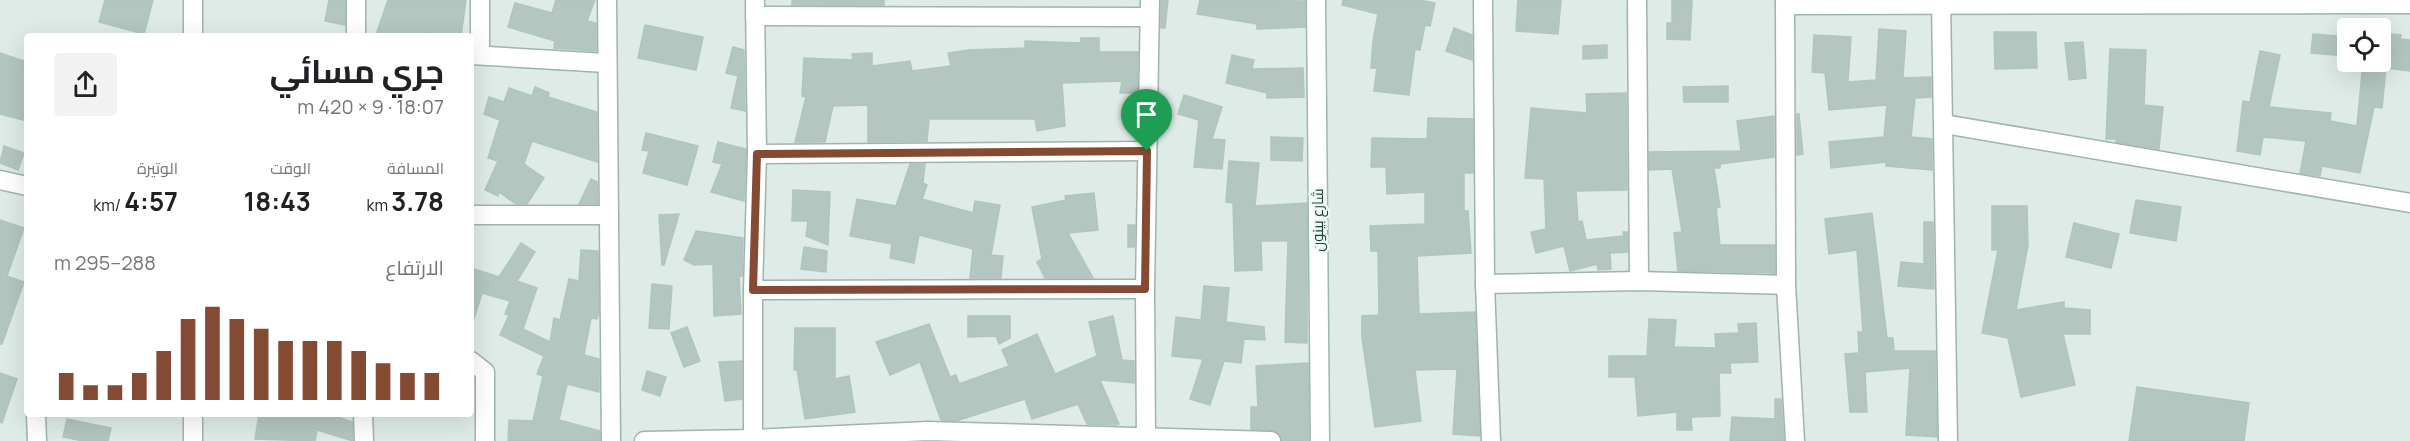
<!DOCTYPE html>
<html lang="ar">
<head>
<meta charset="utf-8">
<style>
	body { margin:0; font-family:Manrope,Cairo,sans-serif; background:#f2f2f2; color:#202124; direction:rtl; height:100vh; display:flex; flex-direction:column; font-size:22px; white-space:nowrap }
	* { box-sizing:border-box; margin:0 }
	p { font-size:20px; color:#757577 }
	.icon { flex:none; width:33px; height:33px; fill:none; stroke:currentColor; stroke-width:2; stroke-linecap:round; stroke-linejoin:round }
	.map { position:relative; flex:1; overflow:hidden; direction:ltr }
	.drawer { position:absolute; left:24px; top:33px; width:450px; height:384px; display:flex; flex-direction:column; background:#fff; border-radius:6px; box-shadow:0 6px 24px #0002; direction:rtl }
	.drawer>* { flex:none }
	.tools { position:absolute; left:2337px; top:18px; display:grid; gap:12px }
	.tools a { display:grid; place-items:center; width:54px; height:54px; border-radius:6px; background:#fff; box-shadow:0 6px 24px #0002; font-size:30px }
	.pin { position:absolute; display:grid; place-items:center; width:51px; height:51px; color:#fff; margin:-62px -26px; border-radius:50% 50% 50% 0; rotate:-45deg; box-shadow:0 0 6px #0007 }
	.pin .icon { rotate:45deg }
	.round { display:grid; place-items:center; flex:none; width:63px; height:63px; border-radius:6px; background:#f2f2f2 }
	.overview { display:flex; align-items:center; justify-content:space-between; height:102px; padding:0 30px }
	h1 { font-size:33px; font-weight:700; line-height:45px }
	.stats { display:grid; grid-template-columns:repeat(3,1fr); gap:9px; height:102px; padding:6px 30px }
	.stats div { display:grid; align-content:center }
	.stats b { font-size:26px; font-weight:700 }
	.stats small { font-size:16px; font-weight:400 }
	.stats p { font-size:16px }
	.chart { height:168px; padding:12px 30px }
	.chart p { display:flex; justify-content:space-between }
	.chart svg { width:100%; height:108px; margin-top:6px; stroke:#844a34; stroke-width:6 }
	.map>svg:first-child { display:block }
	.building { fill:#b3c6bf; stroke:#b0c6bd; stroke-width:1.5 }
	.lines { fill:none; stroke-linecap:round; stroke-linejoin:round }
	.street-casing { stroke:#a1b3ad; stroke-width:21 }
	.secondary-casing { stroke:#9cb8af; stroke-width:21 }
	.street { stroke:#fff; stroke-width:18 }
	.secondary { stroke:#fff; stroke-width:18 }
	.route-casing { stroke:#fff; stroke-width:12 }
	.route { stroke:#844a34; stroke-width:8 }
	.labels { text-anchor:middle; stroke-width:5; stroke-linejoin:round; paint-order:stroke }
	.street-label { font-size:15px; fill:#1e3d35; stroke:#eef8f3 }
</style>
</head>
<body>
<div class="map">
<svg width="2410" height="441" viewBox="0 0 2410 441">
	<rect width="100%" height="100%" fill="#deebe6"/>
	<g class="building">
		<path d="M105,0H153L144,34L99,22Z"/>
		<path d="M329,0H345V25L325,21Z"/>
		<path d="M388,0H466L461,36L411,32L409,36H388L377,32Z"/>
		<path d="M556,0H595L587,21L596,23V51L554,48L555,41L508,27L515,3L552,13Z"/>
		<rect x="792" y="0" width="92" height="5"/>
		<path d="M1161,0H1168L1165,28H1161Z"/>
		<path d="M1200,0L1305,1V27L1257,29V24L1197,14Z"/>
		<path d="M1343,0H1420L1435,3L1430,26L1425,25L1420,50L1415,49L1409,95L1374,91L1377,68H1371L1373,41L1378,14L1342,5Z"/>
		<path d="M1518,0H1561L1558,34L1516,31Z"/>
		<path d="M1672,0H1692L1690,40L1667,39V23H1672Z"/>
		<path d="M645,25L703,37L696,70L638,58Z"/>
		<path d="M1454,28L1472,35V60L1446,51Z"/>
		<path d="M1879,29L1906,31L1903,78L1931,77V97L1915,98L1911,137L1932,139V170L1886,166V162L1831,168L1829,142L1884,137L1887,105L1829,110L1825,73L1812,72L1814,35L1851,37L1848,82L1876,80Z"/>
		<path d="M1994,32H2036L2037,68L1995,69Z"/>
		<path d="M2381,33L2401,35L2400,39L2410,40V71L2386,68L2382,108L2374,107L2360,173L2322,166L2320,176L2300,173L2306,141L2263,137L2260,155L2237,151L2243,101L2250,102L2260,51L2280,55L2269,107L2331,113L2330,121L2357,126L2363,62H2380Z"/>
		<path d="M2313,34L2348,37V56L2311,53Z"/>
		<path d="M1081,38H1099V52H1138L1137,93H1120L1122,81L1062,83L1065,126L1037,131L1035,119H929L927,141L868,142V105L833,106L825,142H795L806,97L802,96L804,58L853,60L852,54L872,53V66L910,61L912,71L951,66L948,53L968,50L1025,48V41L1081,43Z"/>
		<path d="M2083,42L2086,78L2069,80L2065,43Z"/>
		<path d="M1607,45V58L1583,59V46Z"/>
		<path d="M733,47L744,50L745,111L731,108L738,76L726,73Z"/>
		<path d="M2110,49L2146,50L2144,105L2163,107L2159,149L2116,142V139H2106Z"/>
		<path d="M0,53L27,62V121L0,114Z"/>
		<path d="M1232,55L1254,60L1252,69L1303,68L1304,97L1267,98V93L1226,83Z"/>
		<path d="M1728,86V102H1684L1683,87Z"/>
		<path d="M535,87L549,93L548,97L597,112V162L532,141L524,164L544,178L527,204H516L499,192L498,196L485,190L498,161L488,158L500,120L484,114L489,97L504,102L509,88L532,96Z"/>
		<path d="M1626,93L1627,190L1576,191L1578,222L1582,221L1586,240L1624,236L1623,232H1627L1628,252L1610,253L1611,269L1598,270L1597,264L1570,271L1564,246L1536,253L1531,232L1546,229L1544,179L1525,178L1531,108L1587,113L1586,94Z"/>
		<path d="M1184,95L1222,107L1212,139L1225,140L1222,169L1194,167L1199,120L1178,114Z"/>
		<path d="M1797,114H1799L1803,154L1797,155Z"/>
		<path d="M1774,116V157L1720,164V168H1714L1720,207L1716,208L1720,245H1775V273L1678,271L1674,233L1682,232L1672,169L1649,170V152L1741,151L1737,121Z"/>
		<path d="M1428,118L1473,119V173H1464V211H1468L1471,253L1417,256L1419,314L1475,312L1480,436L1453,434L1457,369L1415,370L1421,421L1375,427L1362,338V316L1379,315L1378,251H1371L1370,226L1425,224V192L1387,194L1386,167H1371L1372,138L1427,139Z"/>
		<path d="M646,133L698,146L687,185L643,173L649,151L642,150Z"/>
		<path d="M1271,137L1303,138L1302,161L1271,160Z"/>
		<path d="M718,142L746,149L744,201L711,192L722,164L713,162Z"/>
		<path d="M4,146L24,153L18,170L0,163Z"/>
		<path d="M1229,161L1259,163L1255,206L1307,203V343L1285,342L1288,241H1261L1262,270L1235,271L1233,203L1226,202Z"/>
		<path d="M910,164H925L923,183L927,185L922,199L973,213L975,201L1000,205L991,255L1003,256L1001,278H970L973,249L919,235L914,263L890,258L892,244L850,236L857,199L896,206Z"/>
		<path d="M591,179L597,182L598,204H579Z"/>
		<path d="M793,190L830,192L828,245L806,236L808,221H792Z"/>
		<path d="M1094,193L1098,230L1068,233L1093,278H1045L1037,262L1042,259L1032,207L1066,200L1065,196Z"/>
		<path d="M2136,200L2181,207L2176,241L2130,233Z"/>
		<path d="M1992,206H2027L2028,245L2016,310L2064,302V308L2090,310V334H2063L2075,385L2021,397L2008,338L1982,333L1998,250H1992Z"/>
		<path d="M1872,213L1887,338H1893L1894,351H1935L1937,437L1906,435L1910,368L1865,372L1867,412H1850L1845,354L1859,353L1858,332H1863L1857,250L1829,254L1825,219Z"/>
		<path d="M679,214L664,265H662L659,215Z"/>
		<path d="M0,220L24,228L7,276L24,282L2,344H0Z"/>
		<path d="M1924,222H1933L1934,289L1898,286L1901,262L1924,264Z"/>
		<path d="M2074,223L2119,234L2111,268L2066,257Z"/>
		<path d="M1128,225H1135L1134,247H1128Z"/>
		<path d="M696,231L743,238L742,276H739L741,314L714,316L713,264L694,265L684,260Z"/>
		<path d="M521,243L535,252L517,281L537,288L523,329L550,342L554,318L560,320L569,279L579,281L581,250L598,251L599,313L597,319L591,318L584,355L599,359V392L567,384L559,420L600,431V441H508L509,420L533,421L543,376L537,374L544,356L500,335L509,315L505,314L510,301L482,293L474,319H471V268L499,277Z"/>
		<path d="M804,247L827,251L826,272L801,269Z"/>
		<path d="M652,284L672,286L669,329L649,328Z"/>
		<path d="M1204,286L1229,288L1226,322L1264,327L1265,340L1244,339L1241,363L1224,361L1210,405L1190,399L1203,359L1172,356L1176,317L1201,320Z"/>
		<path d="M968,316H1010V338L999,344L996,336L968,337Z"/>
		<path d="M1113,316L1122,360L1134,361V383L1100,380L1119,424L1116,425L1087,424L1078,404L1032,419L1025,399L956,421L941,420L920,362L890,375L876,342L929,324L950,377L956,375L959,384L1009,366L1002,350L1037,334L1055,374L1097,356L1089,322Z"/>
		<path d="M1649,319L1676,320L1674,347L1716,348L1715,334L1739,333L1738,324L1756,323L1758,362L1730,363L1731,373H1719L1720,416L1691,417L1692,430H1677V412L1638,416L1635,377H1609V356H1647Z"/>
		<path d="M687,327L700,361L684,367L671,333Z"/>
		<path d="M795,328H835V379L849,376L855,412L805,419L797,370H794Z"/>
		<path d="M742,361V399L725,401L719,362Z"/>
		<path d="M1308,363L1309,441H1282L1276,431L1251,429V407H1258L1256,366Z"/>
		<path d="M647,371L666,377L660,396L642,390Z"/>
		<path d="M0,373L17,379L2,423L0,422Z"/>
		<path d="M2137,387L2249,403L2244,441H2129Z"/>
		<path d="M1775,399H1781L1784,441H1730L1732,417L1775,419Z"/>
		<path d="M259,414H304L328,418L330,414L352,422L353,441L317,430L315,441L255,439Z"/>
		<path d="M67,419L111,428L108,441H83L63,437Z"/>
	</g>
	<g class="lines">
		<defs>
			<g id="street">
				<path d="M480,0V55"/>
				<path d="M607,0L611,441"/>
				<path d="M1483,0L1485,284L1491,441"/>
				<path d="M1637,0L1639,281"/>
				<path d="M1785,0L1786,285L1795,441"/>
				<path d="M1941,0L1948,441"/>
				<path d="M1785,5L2410,4"/>
				<path d="M755,16L1149,17"/>
				<path d="M193,36V0"/>
				<path d="M356,36V0"/>
				<path d="M471,55L606,63"/>
				<path d="M1944,124L2410,203"/>
				<path d="M757,154L1147,151"/>
				<path d="M0,180L27,186"/>
				<path d="M471,215H609"/>
				<path d="M1485,284L1639,281L1786,285"/>
				<path d="M753,290L1145,289"/>
				<path d="M471,361L485,372V441"/>
				<path d="M36,414L37,441"/>
				<path d="M193,414V441"/>
				<path d="M363,414L364,441"/>
				<path d="M644,441L753,439L928,431L1271,441"/>
				<path d="M753,441V290L757,154L755,0"/>
				<path d="M1146,441L1145,289L1150,0"/>
			</g>
			<path id="secondary" d="M1316,0L1320,441"/>
		</defs>
		<use href="#street" class="street-casing"/>
		<use href="#secondary" class="secondary-casing"/>
		<use href="#street" class="street"/>
		<use href="#secondary" class="secondary"/>
	</g>
	<g class="lines">
		<defs>
			<path id="route" d="M1147,151L1145,289L753,290L757,154Z"/>
		</defs>
		<use href="#route" class="route-casing"/>
		<use href="#route" class="route"/>
	</g>
	<g class="labels">
		<g class="street-label">
			<text transform="translate(1318 220) rotate(-90)" y="5">شارع بينون</text>
		</g>
	</g>
</svg>
<div class="tools">
<a><svg class="icon" aria-label="locate" viewBox="0 0 24 24"><circle cx="12" cy="12" r="6"/><path d="M12 2v4M12 18v4M2 12h4M18 12h4"/></svg></a>
</div>
<div class="pin" style="left:1147px;top:151px;background:#1e9e55"><svg class="icon" aria-label="arrive" viewBox="0 0 24 24"><path d="M6 21V4h12l-3 4 3 4H6"/></svg></div>
<section class="drawer">
<div class="overview"><div><h1>جري مسائي</h1><p>18:07 · 9 × 420 m</p></div><a class="round"><svg class="icon" aria-label="share" viewBox="0 0 24 24"><path d="M12 15V3M7 8l5-5 5 5M5 13v7h14v-7"/></svg></a></div>
<div class="stats">
<div><p>المسافة</p><b>3.78<small> km</small></b></div>
<div><p>الوقت</p><b>18:43</b></div>
<div><p>الوتيرة</p><b>4:57<small> /km</small></b></div>
</div>
<div class="chart"><p><span>الارتفاع</span>288–295 m</p>
<svg viewBox="0 0 160 44" preserveAspectRatio="none"><path d="M5 44V33M15 44V38M25 44V38M35 44V33M45 44V24M55 44V11M65 44V6M75 44V11M85 44V15M95 44V20M105 44V20M115 44V20M125 44V24M135 44V29M145 44V33M155 44V33"/></svg>
</div>
</section>
</div>
</body>
</html>
